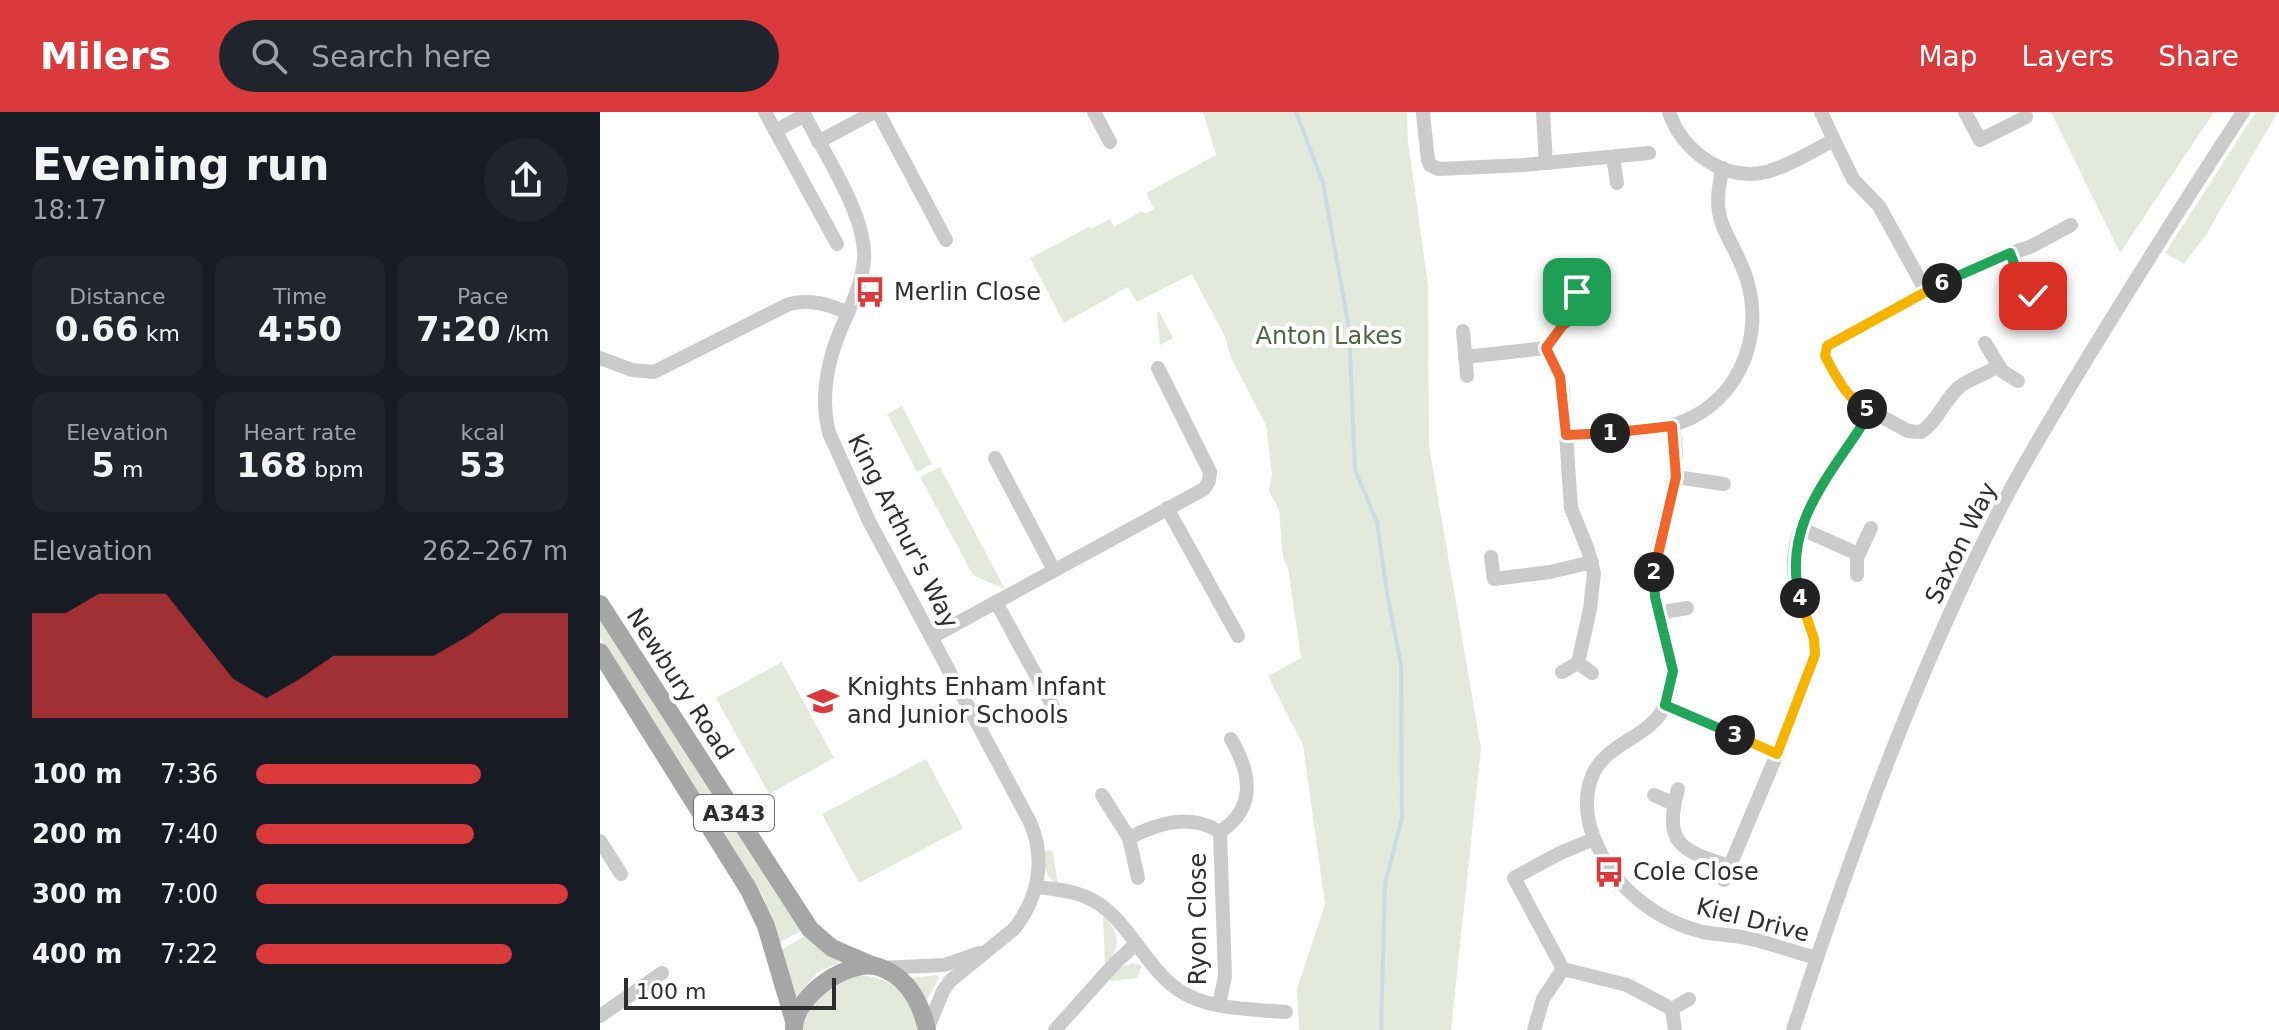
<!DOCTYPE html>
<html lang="en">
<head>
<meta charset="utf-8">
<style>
	body { margin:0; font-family:"DejaVu Sans",sans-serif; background:#20242c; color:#f1f3f6; height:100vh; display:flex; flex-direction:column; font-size:30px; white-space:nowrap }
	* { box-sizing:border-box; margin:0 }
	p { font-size:26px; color:#9ea1a6 }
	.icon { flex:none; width:44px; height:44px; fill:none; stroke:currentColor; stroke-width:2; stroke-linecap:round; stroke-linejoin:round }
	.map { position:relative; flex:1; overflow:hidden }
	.drawer { display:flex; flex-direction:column; background:#171b24; width:600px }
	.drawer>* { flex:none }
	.scale { position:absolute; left:24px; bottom:20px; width:212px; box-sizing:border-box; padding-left:8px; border:4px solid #2e2e2e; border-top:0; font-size:22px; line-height:28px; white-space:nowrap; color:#2e2e2e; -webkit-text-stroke:6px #fff; paint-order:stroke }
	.pin { position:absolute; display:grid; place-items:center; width:68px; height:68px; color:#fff; margin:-34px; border-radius:16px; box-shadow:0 4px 12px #0006 }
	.km { position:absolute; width:40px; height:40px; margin:-20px; border-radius:50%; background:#222; color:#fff; font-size:22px; line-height:40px; text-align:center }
	.round { display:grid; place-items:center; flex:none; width:84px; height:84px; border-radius:42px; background:#20242c }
	.headline { display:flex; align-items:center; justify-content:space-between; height:136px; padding:0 32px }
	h1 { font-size:44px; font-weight:700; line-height:60px }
	.figures { display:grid; grid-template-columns:repeat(3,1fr); gap:12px; height:136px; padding:8px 32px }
	.figures div { display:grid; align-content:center; border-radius:16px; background:#20242c; text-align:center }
	.figures b { font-size:34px; font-weight:700 }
	.figures small { font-size:22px; font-weight:400 }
	.figures p { font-size:22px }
	.chart { height:224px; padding:16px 32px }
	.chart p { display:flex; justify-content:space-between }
	.chart svg { width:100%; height:144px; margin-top:8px; fill:#da3a3b; opacity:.7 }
	ul { padding:0 32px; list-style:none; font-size:26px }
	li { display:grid; grid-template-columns:128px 96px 1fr; align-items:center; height:60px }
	li i { height:20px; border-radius:10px; background:#da3a3b }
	header { display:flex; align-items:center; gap:48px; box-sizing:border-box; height:112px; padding:0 40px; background:#da3a3b; color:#fff }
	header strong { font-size:38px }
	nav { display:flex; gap:44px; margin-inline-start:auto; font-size:28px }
	.search { width:560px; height:72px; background:#20242c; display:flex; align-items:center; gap:20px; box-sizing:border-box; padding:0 28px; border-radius:44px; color:#9ea1a6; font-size:30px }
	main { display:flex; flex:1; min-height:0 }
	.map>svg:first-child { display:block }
	.green { fill:#e3eadc }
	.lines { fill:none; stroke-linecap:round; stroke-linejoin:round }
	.stream { stroke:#c9dbe9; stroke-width:4 }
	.minor { stroke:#cbcbcb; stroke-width:14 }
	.major { stroke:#a6a6a6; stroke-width:18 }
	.split-1-casing { stroke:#fff; stroke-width:16 }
	.split-2-casing { stroke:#fff; stroke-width:16 }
	.split-3-casing { stroke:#fff; stroke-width:16 }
	.split-4-casing { stroke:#fff; stroke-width:16 }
	.split-5-casing { stroke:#fff; stroke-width:16 }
	.split-6-casing { stroke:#fff; stroke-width:16 }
	.split-7-casing { stroke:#fff; stroke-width:16 }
	.split-1 { stroke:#f0652b; stroke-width:10 }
	.split-2 { stroke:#f0652b; stroke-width:10 }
	.split-3 { stroke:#22a559; stroke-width:10 }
	.split-4 { stroke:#f5b400; stroke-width:10 }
	.split-5 { stroke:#22a559; stroke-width:10 }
	.split-6 { stroke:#f5b400; stroke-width:10 }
	.split-7 { stroke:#22a559; stroke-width:10 }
	.labels { text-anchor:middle; stroke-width:8; stroke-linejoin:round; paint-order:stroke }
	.shield { fill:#fff; stroke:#6d6d6d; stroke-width:2 }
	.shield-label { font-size:22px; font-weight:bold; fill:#2e2e2e }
	.poi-label { font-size:24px; fill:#2e2e2e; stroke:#fff; text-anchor:start }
	.park-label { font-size:24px; fill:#4e673e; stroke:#fff }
	.street-label { font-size:24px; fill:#2e2e2e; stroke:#fff }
</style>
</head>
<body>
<header>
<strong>Milers</strong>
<div class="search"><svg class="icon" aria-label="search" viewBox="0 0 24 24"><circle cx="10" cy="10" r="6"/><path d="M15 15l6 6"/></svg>Search here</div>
<nav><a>Map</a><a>Layers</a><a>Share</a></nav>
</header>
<main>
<section class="drawer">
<div class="headline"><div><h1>Evening run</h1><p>18:17</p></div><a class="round"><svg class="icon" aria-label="share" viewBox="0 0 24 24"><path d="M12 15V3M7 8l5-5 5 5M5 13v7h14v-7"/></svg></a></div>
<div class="figures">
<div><p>Distance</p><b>0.66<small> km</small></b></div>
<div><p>Time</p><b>4:50</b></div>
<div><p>Pace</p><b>7:20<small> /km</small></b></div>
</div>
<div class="figures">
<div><p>Elevation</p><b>5<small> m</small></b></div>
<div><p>Heart rate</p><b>168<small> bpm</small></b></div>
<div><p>kcal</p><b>53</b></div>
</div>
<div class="chart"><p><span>Elevation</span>262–267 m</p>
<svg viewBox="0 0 160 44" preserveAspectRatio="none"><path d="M0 44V12L10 12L20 6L30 6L40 6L50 19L60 32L70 38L80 32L90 25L100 25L110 25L120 25L130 19L140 12L150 12L160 12V44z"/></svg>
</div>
<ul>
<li><b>100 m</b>7:36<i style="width:72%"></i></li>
<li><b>200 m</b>7:40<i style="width:70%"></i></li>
<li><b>300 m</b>7:00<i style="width:100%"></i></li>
<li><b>400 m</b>7:22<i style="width:82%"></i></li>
</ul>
</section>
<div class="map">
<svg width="1679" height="918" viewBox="0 0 1679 918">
	<rect width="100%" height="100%" fill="#fff"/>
	<g class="green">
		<path d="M603,0H807L808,29L828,173L829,334L881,636L851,918H699L697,877L725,792L703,633L668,564L701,546L688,456L683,446L679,398L669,379L672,362L666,313L631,246L625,225L592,162L537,190L528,175L464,211L430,146L489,115L491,117L510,107L514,115L542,99L545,102L554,97L546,81L616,43Z"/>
		<path d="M1451,0H1614L1520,141Z"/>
		<path d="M1656,0H1678L1605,124L1584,152L1565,141Z"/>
		<path d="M559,199L573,226L560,233L557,201Z"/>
		<path d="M302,294L332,352L317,360L287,302Z"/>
		<path d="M340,355L405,477L373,463L320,365Z"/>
		<path d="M0,508L203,818L178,831L163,783L0,526Z"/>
		<path d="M182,550L234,646L169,682L116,586Z"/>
		<path d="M326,647L363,716L259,771L222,702Z"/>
		<path d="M450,738L453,740L458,773C445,765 444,754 444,740Z"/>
		<path d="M503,804C520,820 522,835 505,852Z"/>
		<path d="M208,822L243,849L218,860L194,887L180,839Z"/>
		<path d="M534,851L542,854L537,866L511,869L509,866L520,855Z"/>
		<path d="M259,863C296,866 309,884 318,918H202C211,881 224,874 259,863Z"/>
		<path d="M338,863L339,866L327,888L310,866Z"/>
	</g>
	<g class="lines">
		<path class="stream" d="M696,0L723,71L749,216L755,358L777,410L787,481L801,553L802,705L785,772L781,918"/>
		<g class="minor">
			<path d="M165,0L237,132"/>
			<path d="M203,0C223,40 267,103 264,148C262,171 252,192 243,212C228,246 220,285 229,321L269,409L430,710C446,747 439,785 414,817L350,869L343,879L327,918"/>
			<path d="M278,0L346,128"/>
			<path d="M494,0L510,30"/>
			<path d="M943,0L946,51"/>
			<path d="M1069,0C1082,39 1124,70 1166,60C1189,54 1212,39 1234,28L1253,67L1279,94L1326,179"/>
			<path d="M1221,0L1234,28"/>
			<path d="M1365,0L1380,28L1426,5"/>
			<path d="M823,2L828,48L830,53L839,57L924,53L1049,41"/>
			<path d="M175,19L205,3"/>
			<path d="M218,30L274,0"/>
			<path d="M1013,45L1017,71"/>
			<path d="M1410,141L1433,184"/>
			<path d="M977,180L987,197"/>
			<path d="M863,219L867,264"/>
			<path d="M1385,231L1402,259L1418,269"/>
			<path d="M865,245L946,236"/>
			<path d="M0,246L32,258L54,260L189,192C211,187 228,192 248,201"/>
			<path d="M1271,299L1308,319L1321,320C1337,310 1344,289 1358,276C1370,266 1385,263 1398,254"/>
			<path d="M1072,314C1087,367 1055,417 1054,469C1053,512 1085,550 1065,594C1050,626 1006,630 992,664C983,688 987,713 998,735C1017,778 1058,809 1103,820C1119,823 1135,823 1151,827C1173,832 1194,840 1216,846"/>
			<path d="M966,323C1000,321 1036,322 1069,314C1135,298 1167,227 1146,165C1130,118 1108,113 1123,56"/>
			<path d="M395,346L454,458"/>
			<path d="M1076,365L1124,372"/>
			<path d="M567,396L638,524"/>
			<path d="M1202,417L1258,442"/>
			<path d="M891,445L894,467L950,460L992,450"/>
			<path d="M1257,463V446L1271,416"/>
			<path d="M396,490L461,609"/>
			<path d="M1058,501L1087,496"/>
			<path d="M332,525L604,377L609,369L610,360L558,256"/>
			<path d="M978,551L992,561"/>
			<path d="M962,560L978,551L990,497L994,461L988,438L971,396L963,278L960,265L946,236C961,212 977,200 1004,193"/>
			<path d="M1065,593L1177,642L1215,543C1216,514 1197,488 1194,459C1190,402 1244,345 1271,299L1251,287L1225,244L1227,234L1326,179L1395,146L1430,135L1471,113"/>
			<path d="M1078,677C1063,732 1081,739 1130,754"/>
			<path d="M502,683L529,726L538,766"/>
			<path d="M1054,683L1074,692"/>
			<path d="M529,726C558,711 590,701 620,720C656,696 652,663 631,627"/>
			<path d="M994,727L960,741L914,766L963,857L1027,873L1072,897L1089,887"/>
			<path d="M0,729L21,762"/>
			<path d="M1124,768L1177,642"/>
			<path d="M437,775C453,777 471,778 486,785C526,801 542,852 577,877C607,898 650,897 686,900"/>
			<path d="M280,856L344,853L379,841"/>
			<path d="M619,893L625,864L620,720"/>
			<path d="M1072,897L1075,918"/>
			<path d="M0,904L62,861"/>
			<path d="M455,918L516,850L536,832"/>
			<path d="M934,918L943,887L963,857"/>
			<path d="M1193,918C1251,741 1315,563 1400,397C1427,345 1458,295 1488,245C1538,163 1590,81 1643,0"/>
		</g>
		<g class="major">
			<path d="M0,492L210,817L232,836L274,854"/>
			<path d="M0,540L149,778L166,814L194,909"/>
			<path d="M194,915C196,883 248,846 279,855C308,865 321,891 327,918"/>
		</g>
	</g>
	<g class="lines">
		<defs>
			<path id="split-1" d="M977,180L987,197L963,213L946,236L960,265L966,323L1010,321"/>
			<path id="split-2" d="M1010,321L1072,314L1076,365L1054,460"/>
			<path id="split-3" d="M1054,460L1055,485L1073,559L1065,593L1135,623"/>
			<path id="split-4" d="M1135,623L1177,642L1215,543L1214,527L1200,486"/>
			<path id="split-5" d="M1200,486C1180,410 1235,359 1271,299L1267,297"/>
			<path id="split-6" d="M1267,297C1246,286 1236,264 1225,244L1227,234L1342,171"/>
			<path id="split-7" d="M1342,171L1410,141L1415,154L1433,184"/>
		</defs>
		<use href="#split-1" class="split-1-casing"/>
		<use href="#split-2" class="split-2-casing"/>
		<use href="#split-3" class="split-3-casing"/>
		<use href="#split-4" class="split-4-casing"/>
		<use href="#split-5" class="split-5-casing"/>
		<use href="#split-6" class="split-6-casing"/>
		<use href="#split-7" class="split-7-casing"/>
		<use href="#split-1" class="split-1"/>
		<use href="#split-2" class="split-2"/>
		<use href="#split-3" class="split-3"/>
		<use href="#split-4" class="split-4"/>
		<use href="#split-5" class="split-5"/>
		<use href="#split-6" class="split-6"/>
		<use href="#split-7" class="split-7"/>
	</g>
	<defs>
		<symbol id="bus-bare" viewBox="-9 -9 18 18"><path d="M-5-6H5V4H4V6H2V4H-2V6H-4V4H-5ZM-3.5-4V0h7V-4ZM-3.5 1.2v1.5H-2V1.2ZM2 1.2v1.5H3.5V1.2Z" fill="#da3a3b" stroke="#fff" stroke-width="2.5" paint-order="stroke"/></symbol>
		<symbol id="school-bare" viewBox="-9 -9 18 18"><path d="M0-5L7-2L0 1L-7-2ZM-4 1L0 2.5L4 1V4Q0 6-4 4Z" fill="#da3a3b" stroke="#fff" stroke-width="2.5" paint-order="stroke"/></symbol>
	</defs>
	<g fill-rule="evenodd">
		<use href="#bus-bare" x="248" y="158" width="44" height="44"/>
		<use href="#school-bare" x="201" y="567" width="44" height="44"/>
		<use href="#bus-bare" x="987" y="738" width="44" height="44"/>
	</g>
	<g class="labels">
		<rect class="shield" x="94" y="683" width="80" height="36" rx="6"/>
		<g class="shield-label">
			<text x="134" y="709">A343</text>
		</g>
		<g class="poi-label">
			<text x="294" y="188">Merlin Close</text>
			<text x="247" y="583">Knights Enham Infant<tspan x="247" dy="28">and Junior Schools</tspan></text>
			<text x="1033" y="768">Cole Close</text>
		</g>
		<g class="park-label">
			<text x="729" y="232">Anton Lakes</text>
		</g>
		<g class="street-label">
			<text transform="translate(303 419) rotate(63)" y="8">King Arthur's Way</text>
			<text transform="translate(1361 431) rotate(-64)" y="8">Saxon Way</text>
			<text transform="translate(80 572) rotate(57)" y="8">Newbury Road</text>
			<text transform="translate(598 807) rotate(-90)" y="8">Ryon Close</text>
			<text transform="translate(1153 808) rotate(14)" y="8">Kiel Drive</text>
		</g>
	</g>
</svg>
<div class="scale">100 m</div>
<div class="pin" style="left:977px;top:180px;background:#1e9e55"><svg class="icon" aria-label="arrive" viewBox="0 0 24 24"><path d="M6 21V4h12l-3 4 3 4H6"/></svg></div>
<div class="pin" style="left:1433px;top:184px;background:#d93025"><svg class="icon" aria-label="check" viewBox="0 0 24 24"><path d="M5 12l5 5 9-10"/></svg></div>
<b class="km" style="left:1010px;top:321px">1</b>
<b class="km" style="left:1054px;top:460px">2</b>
<b class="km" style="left:1135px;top:623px">3</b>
<b class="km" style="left:1200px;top:486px">4</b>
<b class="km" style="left:1267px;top:297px">5</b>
<b class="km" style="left:1342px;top:171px">6</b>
</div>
</main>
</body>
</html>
